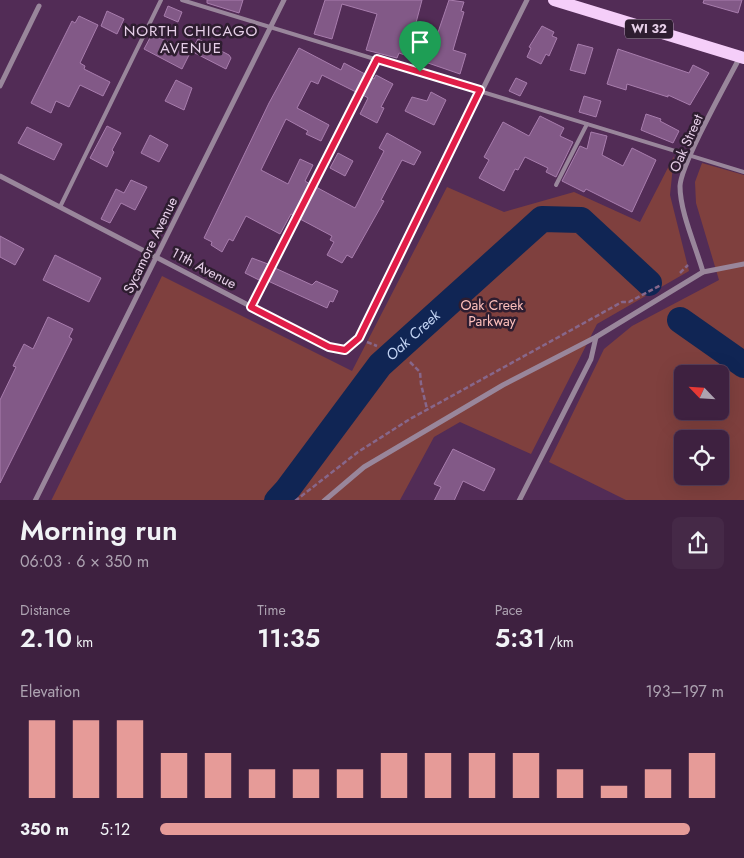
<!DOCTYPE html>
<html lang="en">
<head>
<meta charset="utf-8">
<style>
	body { margin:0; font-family:Jost,sans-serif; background:#452947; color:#f1f3f6; height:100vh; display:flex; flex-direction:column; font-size:19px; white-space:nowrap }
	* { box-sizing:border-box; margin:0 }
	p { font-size:16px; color:#ada3b1 }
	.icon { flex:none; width:28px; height:28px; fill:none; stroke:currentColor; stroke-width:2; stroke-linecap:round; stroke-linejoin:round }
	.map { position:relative; height:500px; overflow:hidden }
	.panel { display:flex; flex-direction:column; background:#3e2140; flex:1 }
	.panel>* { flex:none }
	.needle { width:32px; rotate:295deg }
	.buttons { position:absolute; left:674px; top:365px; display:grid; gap:10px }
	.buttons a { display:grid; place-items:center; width:55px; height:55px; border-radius:8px; background:#3e2140; box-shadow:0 5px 20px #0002,0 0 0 1px #573e59; font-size:25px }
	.pin { position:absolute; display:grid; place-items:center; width:42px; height:42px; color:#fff; margin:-51px -21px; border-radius:50% 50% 50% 0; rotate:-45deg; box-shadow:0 0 5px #0007 }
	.pin .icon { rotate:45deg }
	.round { display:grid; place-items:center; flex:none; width:52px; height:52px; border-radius:8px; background:#452947 }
	.head { display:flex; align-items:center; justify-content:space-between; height:85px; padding:0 20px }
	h1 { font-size:28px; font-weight:600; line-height:38px }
	.metrics { display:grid; grid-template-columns:repeat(3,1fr); gap:8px; height:85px; padding:5px 20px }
	.metrics div { display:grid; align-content:center }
	.metrics b { font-size:25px; font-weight:600 }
	.metrics small { font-size:14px; font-weight:400 }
	.metrics p { font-size:14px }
	.chart { height:140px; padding:10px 20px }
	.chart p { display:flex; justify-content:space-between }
	.chart svg { width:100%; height:90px; margin-top:5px; stroke:#e69b98; stroke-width:6 }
	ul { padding:0 20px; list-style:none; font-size:16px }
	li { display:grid; grid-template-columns:80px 60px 1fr; align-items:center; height:38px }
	li i { height:12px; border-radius:6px; background:#e69b98 }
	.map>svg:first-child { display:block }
	.green { fill:#7f403e; fill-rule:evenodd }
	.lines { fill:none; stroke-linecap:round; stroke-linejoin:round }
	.river { stroke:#102554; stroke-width:26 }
	.building { fill:#825987; stroke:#a87dad }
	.path { stroke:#87678b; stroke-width:2.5; stroke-dasharray:5 2.5; stroke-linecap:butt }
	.lane { stroke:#99869b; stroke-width:4 }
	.street { stroke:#99869b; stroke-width:5 }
	.primary { stroke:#f5cef9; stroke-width:12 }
	.route-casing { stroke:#fff; stroke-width:10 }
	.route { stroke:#e11d48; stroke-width:6 }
	.labels { text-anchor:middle; stroke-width:5; stroke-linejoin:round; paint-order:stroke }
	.shield { fill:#2e1d30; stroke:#af9ab1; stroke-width:1 }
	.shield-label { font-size:12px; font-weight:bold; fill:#e6cfe8 }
	.street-label { font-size:14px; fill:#e6cfe8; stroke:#2e1d30 }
	.park-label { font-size:14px; fill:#fdbfbb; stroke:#2e1d30 }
	.neighbourhood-label { font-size:15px; letter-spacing:1px; fill:#e6cfe8; stroke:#2e1d30 }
	.water-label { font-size:15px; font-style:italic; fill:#c1d2f2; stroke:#2e1d30 }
</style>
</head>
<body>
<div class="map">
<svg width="744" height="501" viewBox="0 0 744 501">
	<rect width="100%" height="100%" fill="#522c56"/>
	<g class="green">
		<path d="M674,156L670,195L689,271L597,324L531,454L460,422L434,437L400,500L51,501L162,276L352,371L447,187L504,212L574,192L640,222Z"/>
		<path d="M702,163L744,175V500H626L549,462L604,349L632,326L719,280L696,203L695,182ZM682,374H720V411H682ZM682,439H720V476H682Z"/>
	</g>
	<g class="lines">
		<g class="river">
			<path d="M680,320L744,365"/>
			<path id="s1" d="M277,501L287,490L380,365L542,219L581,220L649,283"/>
		</g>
	</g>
	<g class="building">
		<path d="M207,0H243L239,13L207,3Z"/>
		<path d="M325,0H422L412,38L434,44L449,0L464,2L461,11L464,12L453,50L466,54L460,74L399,53L397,58L366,50L377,14L342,4L332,39L314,34Z"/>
		<path d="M704,0H742L738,13L703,3Z"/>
		<path d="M168,6L182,12L178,22L164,16Z"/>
		<path d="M107,11L124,19L117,34L101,26Z"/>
		<path d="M79,16L98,25L80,63L85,66L84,69L110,82L103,96L80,85L69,107L56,101L51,113L31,103L72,21L75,23Z"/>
		<path d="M542,26L554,32L552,36L557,38L549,56L546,54L541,64L527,57L531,48L529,47Z"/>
		<path d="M152,34L190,53L182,69L144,49Z"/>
		<path d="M198,39L229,55L231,58L226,69L191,51Z"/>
		<path d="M578,44L593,48L585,74L570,70Z"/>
		<path d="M299,48L341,70L344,63L365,74L356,92L322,75L318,84L311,81L297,108L329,125L321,141L306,134L308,131L286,119L261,170L288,184L300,159L313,165L305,181L310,184L293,215L291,214L280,234L246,216L233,241L229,239L222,252L211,245L212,242L204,238L269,103Z"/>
		<path d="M618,49L689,73L693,65L709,73L690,105L668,95V97L627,84L626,90L607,84Z"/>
		<path d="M376,75L393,84L381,107L384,108L377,123L360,114L368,98L363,95L372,78L374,79Z"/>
		<path d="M516,78L527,83L520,96L509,91Z"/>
		<path d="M176,80L192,88L184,110L165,101Z"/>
		<path d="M431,92L446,100L434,125L405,111L412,97L427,101Z"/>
		<path d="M584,96L601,101L596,117L579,112Z"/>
		<path d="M646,114L661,119L660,121L679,131L673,143L641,130Z"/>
		<path d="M540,116L564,128L560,136L573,142L556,177L546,172L548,168L525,157L518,170L515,169L504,191L479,178L489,160L484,157L503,122L529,136Z"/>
		<path d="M107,126L121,133L112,150L114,152L107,167L90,158Z"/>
		<path d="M27,127L62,144L54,160L18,143Z"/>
		<path d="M591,132L607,136L602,155L623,166L632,148L656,160L632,212L586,189L584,192L562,181L580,146L587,149Z"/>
		<path d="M387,133L421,152L414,165L402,160L381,200L384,201L352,258L347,255L342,263L327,255L334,242L330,240L332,236L300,219L316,187L355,208L384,151L379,148Z"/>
		<path d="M150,135L168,145L159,162L141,153Z"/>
		<path d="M338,153L353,161L345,176L330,168Z"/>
		<path d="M131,180L147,187L135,210L121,203L110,223L101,219L116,189L124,193Z"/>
		<path d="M0,236L24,249L15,265L0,257Z"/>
		<path d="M55,255L101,278L89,302L43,280Z"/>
		<path d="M252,258L268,264L259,280L245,273Z"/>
		<path d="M275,268L312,285L316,281L338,291L333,302L330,301L327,308L268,281Z"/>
		<path d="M48,317L73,329L69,337L72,339L0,483V400L16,367L13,366L24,344L33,349Z"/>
		<path d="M453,449L495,469L484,491L463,481L454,501H434L441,487L434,484Z"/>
	</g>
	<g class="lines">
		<g class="path">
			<path d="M680,273L688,265"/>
			<path d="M367,342L377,346"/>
			<path d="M410,362L420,372L421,384L427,409"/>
			<path d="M295,501L358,452L410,419L622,302H629L661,285"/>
		</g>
		<g class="lane">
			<path d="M182,0L744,172"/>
			<path d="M556,185L587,124"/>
			<path d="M60,207L161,0"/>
			<path d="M251,307L377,59"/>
		</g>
		<g class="street">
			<path d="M0,86L39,6"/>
			<path d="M0,176L329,347L345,350L359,338L527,0"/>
			<path d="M703,272C696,247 680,212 680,186C681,164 727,82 740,57"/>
			<path d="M35,501L284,0"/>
			<path d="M324,501L364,467L503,385L596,337L703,272L744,264"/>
			<path d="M519,501L591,359L596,337"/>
		</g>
		<path class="primary" d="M554,0L744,58"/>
	</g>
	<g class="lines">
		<defs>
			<path id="route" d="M377,59L480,90L359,338L345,350L329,347L251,307Z"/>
		</defs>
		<use href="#route" class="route-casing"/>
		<use href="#route" class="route"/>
	</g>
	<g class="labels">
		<rect class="shield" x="625" y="19.5" width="48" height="19" rx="4"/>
		<g class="shield-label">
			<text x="649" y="33">WI 32</text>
		</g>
		<g class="street-label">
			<text transform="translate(686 143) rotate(-66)" y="5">Oak Street</text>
			<text transform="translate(150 245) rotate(-64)" y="5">Sycamore Avenue</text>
			<text transform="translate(204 268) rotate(28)" y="5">11th Avenue</text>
		</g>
		<g class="park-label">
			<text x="492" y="310">Oak Creek<tspan x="492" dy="16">Parkway</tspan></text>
		</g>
		<g class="neighbourhood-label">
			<text x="191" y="36">NORTH CHICAGO<tspan x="191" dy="17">AVENUE</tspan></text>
		</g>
		<g class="water-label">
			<text dy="5" stroke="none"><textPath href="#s1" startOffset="215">Oak Creek</textPath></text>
		</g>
	</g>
</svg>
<div class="buttons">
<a><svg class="needle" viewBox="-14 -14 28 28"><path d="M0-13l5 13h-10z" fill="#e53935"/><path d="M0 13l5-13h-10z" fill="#ada3b1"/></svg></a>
<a><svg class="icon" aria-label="locate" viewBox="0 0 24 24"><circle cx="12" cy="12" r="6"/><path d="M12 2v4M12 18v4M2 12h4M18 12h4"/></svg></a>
</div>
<div class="pin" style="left:420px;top:72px;background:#1e9e55"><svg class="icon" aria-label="arrive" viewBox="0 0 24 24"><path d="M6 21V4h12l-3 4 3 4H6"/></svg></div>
</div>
<section class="panel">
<div class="head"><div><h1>Morning run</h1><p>06:03 · 6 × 350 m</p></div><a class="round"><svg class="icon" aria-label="share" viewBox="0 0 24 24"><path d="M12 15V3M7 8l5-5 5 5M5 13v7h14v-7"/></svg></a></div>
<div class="metrics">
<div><p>Distance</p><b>2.10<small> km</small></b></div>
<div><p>Time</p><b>11:35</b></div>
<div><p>Pace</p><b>5:31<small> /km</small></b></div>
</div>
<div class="chart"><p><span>Elevation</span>193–197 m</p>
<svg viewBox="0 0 160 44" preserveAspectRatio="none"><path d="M5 44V6M15 44V6M25 44V6M35 44V22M45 44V22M55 44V30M65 44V30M75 44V30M85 44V22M95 44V22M105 44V22M115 44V22M125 44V30M135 44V38M145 44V30M155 44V22"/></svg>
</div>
<ul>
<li><b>350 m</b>5:12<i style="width:94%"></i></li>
</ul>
</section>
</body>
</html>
